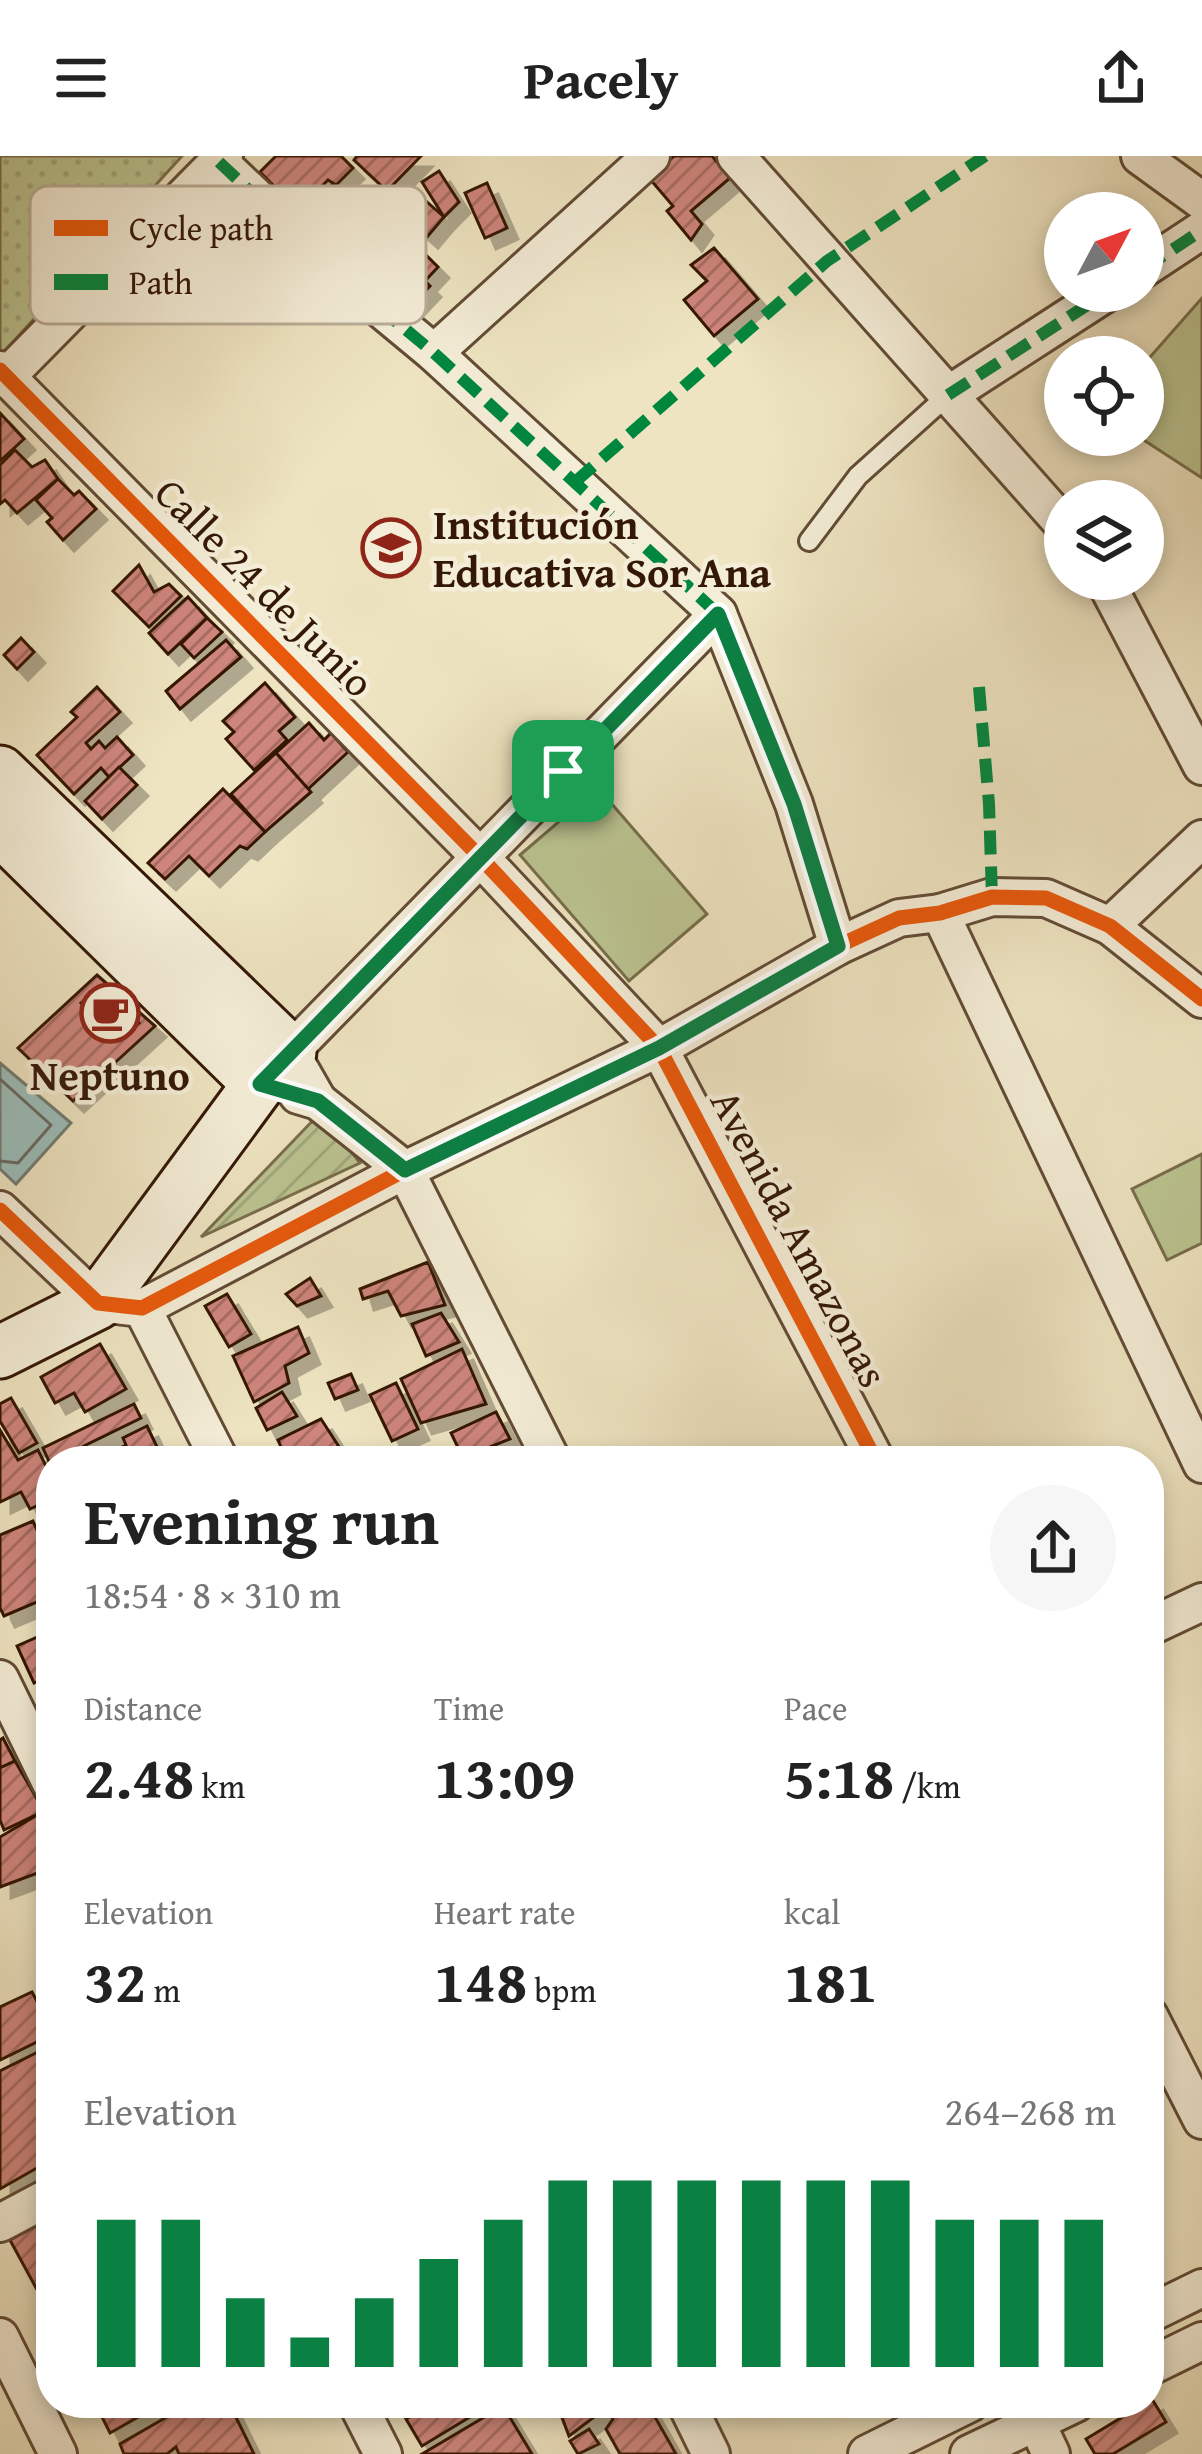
<!DOCTYPE html>
<html lang="en">
<head>
<meta charset="utf-8">
<style>
	body { margin:0; font-family:"Gentium Book Plus",serif; background:#f6f6f6; color:#222; height:100vh; display:flex; flex-direction:column; font-size:45px; white-space:nowrap }
	* { box-sizing:border-box; margin:0 }
	p { font-size:39px; color:#767676 }
	.icon { flex:none; width:66px; height:66px; fill:none; stroke:currentColor; stroke-width:2; stroke-linecap:round; stroke-linejoin:round }
	.map { position:relative; flex:1; overflow:hidden }
	.sheet { position:absolute; left:36px; top:1290px; width:1128px; height:972px; display:flex; flex-direction:column; background:#fff; border-radius:48px; box-shadow:0 6px 18px #0003 }
	.sheet>* { flex:none }
	.needle { width:78px; rotate:49deg }
	.buttons { position:absolute; left:1044px; top:36px; display:grid; gap:24px }
	.buttons a { display:grid; place-items:center; width:120px; height:120px; border-radius:50%; background:#fff; box-shadow:0 6px 18px #0003; font-size:60px }
	.pin { position:absolute; display:grid; place-items:center; width:102px; height:102px; color:#fff; margin:-51px; border-radius:24px; box-shadow:0 6px 18px #0006 }
	.round { display:grid; place-items:center; flex:none; width:126px; height:126px; border-radius:63px; background:#f6f6f6 }
	.head { display:flex; align-items:center; justify-content:space-between; height:204px; padding:0 48px }
	h1 { font-size:66px; font-weight:800; line-height:90px }
	.metrics { display:grid; grid-template-columns:repeat(3,1fr); gap:18px; height:204px; padding:12px 48px }
	.metrics div { display:grid; align-content:center }
	.metrics b { font-size:60px; font-weight:800 }
	.metrics small { font-size:33px; font-weight:400 }
	.metrics p { font-size:33px }
	.chart { height:336px; padding:24px 48px }
	.chart p { display:flex; justify-content:space-between }
	.chart svg { width:100%; height:216px; margin-top:12px; stroke:#0b8043; stroke-width:6 }
	header { display:flex; justify-content:space-between; align-items:center; height:156px; padding:0 48px; background:#fff; font-size:54px; font-weight:800 }
	.map>svg:first-child { display:block }
	.park { fill:url(#park-dots); stroke:#786e4c; stroke-width:3 }
	.garden { fill:url(#garden-furrows); stroke:#786e4c; stroke-width:3 }
	.pitch { fill:#bbc491; stroke:#786e4c; stroke-width:3 }
	.water { fill:#9bbdba; stroke:#727b72; stroke-width:3 }
	.lines { fill:none; stroke-linecap:round; stroke-linejoin:round }
	.shore { stroke:#686a60; stroke-width:3 }
	.building { fill:url(#building-hatch); stroke:#341806; stroke-width:3; filter:url(#shadow) }
	.service-casing { stroke:#624b35; stroke-width:24 }
	.minor-casing { stroke:#624b35; stroke-width:42 }
	.secondary-casing { stroke:#341806; stroke-width:57 }
	.service { stroke:#f4edd7; stroke-width:18 }
	.minor { stroke:#f4edd7; stroke-width:36 }
	.secondary { stroke:#f4edd7; stroke-width:51 }
	.quiet { stroke:#00873e; stroke-width:12; stroke-dasharray:24 12; stroke-linecap:butt }
	.cycleway-casing { stroke:#f4edd7; stroke-width:22 }
	.cycleway { stroke:#e8590c; stroke-width:15 }
	.route-casing { stroke:#fff; stroke-width:24 }
	.route { stroke:#0b8043; stroke-width:15 }
	.labels { text-anchor:middle; stroke-width:9; stroke-linejoin:round; paint-order:stroke }
	.poi-label { font-size:42px; font-weight:bold; fill:#341806; stroke:#f4edd7; text-anchor:start }
	.street-label { font-size:42px; fill:#341806; stroke:#f4edd7 }
	.key { fill:#f4edd7; stroke:#baad98; stroke-width:3 }
	.key-label { font-size:33px; fill:#341806 }
</style>
</head>
<body>
<header><svg class="icon" aria-label="menu" viewBox="0 0 24 24"><path d="M4 6h16M4 12h16M4 18h16"/></svg>Pacely<svg class="icon" aria-label="share" viewBox="0 0 24 24"><path d="M12 15V3M7 8l5-5 5 5M5 13v7h14v-7"/></svg></header>
<div class="map">
<svg width="1202" height="2298" viewBox="0 0 1202 2298">
	<defs>
		<pattern id="park-dots" width="8" height="8" patternUnits="userSpaceOnUse" patternTransform="scale(3)"><rect width="8" height="8" fill="#bbc491"/><path d="M2 2h.1M6 6h.1" fill="none" stroke="#a1a87c" stroke-width="1.8" stroke-linecap="round"/></pattern>
		<pattern id="garden-furrows" width="10" height="10" patternUnits="userSpaceOnUse" patternTransform="scale(3)"><rect width="10" height="10" fill="#bbc491"/><path d="M-1 1l2-2M0 10L10 0M9 11l2-2" fill="none" stroke="#a1a87c"/></pattern>
		<pattern id="building-hatch" width="6" height="6" patternUnits="userSpaceOnUse" patternTransform="scale(3)"><rect width="6" height="6" fill="#ce857b"/><path d="M-1 1l2-2M0 6l6-6M5 7l2-2" fill="none" stroke="#a86c63"/></pattern>
		<filter id="shadow"><feDropShadow dx="11" dy="11" stdDeviation="0" flood-color="#0004"/></filter>
	</defs>
	<rect width="100%" height="100%" fill="#eee4c1"/>
	<filter id="stains"><feTurbulence type="fractalNoise" baseFrequency=".00167" numOctaves="4"/><feColorMatrix values="0 0 0 0 .2 0 0 0 0 .09 0 0 0 0 .02 0 0 0 .5 -.17"/></filter>
	<radialGradient id="worn" r=".72"><stop offset=".6" stop-color="#630" stop-opacity="0"/><stop offset="1" stop-color="#630" stop-opacity=".3"/></radialGradient>
	<path class="park" d="M0,0H182L3,197L0,194Z"/>
	<path class="garden" d="M321,956L360,1007L201,1081Z"/>
	<g class="pitch">
		<path d="M1202,142V322L1136,279H1143V209Z"/>
		<path d="M598,632L707,758L629,825L520,699Z"/>
		<path d="M1202,998V1087L1167,1104L1132,1033Z"/>
	</g>
	<path class="water" d="M0,907L71,967L16,1028L0,1013Z"/>
	<g class="lines">
		<path class="shore" d="M0,923L51,969L18,1007L0,1005"/>
	</g>
	<g class="building">
		<path d="M276,0H341L353,12L336,29L328,24L313,39L304,37L293,49L260,16Z"/>
		<path d="M357,0H421L387,35L354,4Z"/>
		<path d="M674,0H712L730,22L691,55L702,68L691,84L667,55L673,50L649,22Z"/>
		<path d="M439,15L459,46L444,61L422,26Z"/>
		<path d="M487,27L507,72L485,82L465,37Z"/>
		<path d="M333,28L362,56L335,83L306,56Z"/>
		<path d="M427,46L444,61L427,81L410,66Z"/>
		<path d="M714,92L758,143L714,180L684,144L707,125L691,109Z"/>
		<path d="M426,99L438,111L425,125L430,130L411,150L394,133Z"/>
		<path d="M0,257L24,283L0,305Z"/>
		<path d="M15,294L32,311L45,304L58,323L17,357L5,344L0,348V309Z"/>
		<path d="M58,323L74,339L79,335L96,353L63,384L47,366L52,362L36,344Z"/>
		<path d="M139,409L154,436L169,428L181,440L149,471L113,435Z"/>
		<path d="M188,441L207,462L168,498L149,477Z"/>
		<path d="M207,462L222,476L194,502L181,488Z"/>
		<path d="M21,482L34,496L17,513L4,499Z"/>
		<path d="M226,484L241,501L180,553L166,535Z"/>
		<path d="M265,527L295,561L279,575L287,584L254,614L226,583L234,576L223,565Z"/>
		<path d="M97,531L120,556L86,587L91,593L99,585L105,592L117,581L133,599L109,621L101,612L74,638L37,599L77,561L71,556Z"/>
		<path d="M309,567L324,584L331,577L348,596L308,633L276,597Z"/>
		<path d="M276,597L311,636L265,676L231,638Z"/>
		<path d="M119,611L137,629L102,663L85,645Z"/>
		<path d="M223,633L265,676L247,693L240,690L209,720L189,700L165,723L148,707Z"/>
		<path d="M97,819L155,870L73,945L18,892Z"/>
		<path d="M100,831L139,867L120,883L81,847Z"/>
		<path d="M428,1106L445,1149L401,1160L388,1135L363,1143L360,1133Z"/>
		<path d="M310,1122L321,1140L297,1150L286,1138Z"/>
		<path d="M227,1138L251,1178L229,1191L205,1150Z"/>
		<path d="M441,1157L459,1186L426,1200L412,1168Z"/>
		<path d="M298,1171L309,1197L285,1210L289,1227L254,1246L233,1200Z"/>
		<path d="M100,1188L126,1233L85,1256L74,1237L55,1247L41,1221Z"/>
		<path d="M462,1193L486,1248L421,1267L401,1223Z"/>
		<path d="M351,1218L358,1234L335,1243L328,1227Z"/>
		<path d="M396,1227L418,1273L392,1285L370,1239Z"/>
		<path d="M282,1236L297,1260L267,1274L256,1252Z"/>
		<path d="M11,1242L37,1287L19,1297L0,1265V1248Z"/>
		<path d="M134,1248L141,1262L84,1290L91,1305H51V1310L43,1292Z"/>
		<path d="M496,1256L510,1283L463,1302L451,1277Z"/>
		<path d="M321,1263L347,1303L287,1305L278,1284Z"/>
		<path d="M147,1270L159,1295L138,1305H109L106,1299L126,1289L123,1282Z"/>
		<path d="M0,1274L18,1304L38,1294L51,1320V1343L30,1353L21,1336L0,1346Z"/>
		<path d="M33,1365L51,1407V1440L4,1460L0,1452V1379Z"/>
		<path d="M51,1467V1519L34,1527L17,1490L44,1478L41,1472Z"/>
		<path d="M3,1582L15,1605L0,1612V1584Z"/>
		<path d="M15,1605L44,1655L4,1674L0,1664V1612Z"/>
		<path d="M44,1655L51,1669V1712L0,1731V1681Z"/>
		<path d="M32,1836L51,1871V1879L0,1904V1851Z"/>
		<path d="M38,1896L51,1919V2004L0,2033V1915Z"/>
		<path d="M51,2062V2134L41,2141L10,2084Z"/>
		<path d="M1152,2243L1166,2266L1113,2298H1095L1086,2283Z"/>
		<path d="M95,2247H163L110,2277Z"/>
		<path d="M191,2247H229L254,2298H179L176,2291L167,2298H124L120,2288Z"/>
		<path d="M434,2247H493L422,2290L406,2263Z"/>
		<path d="M564,2247H596L602,2255L569,2280L558,2251Z"/>
		<path d="M604,2247H647L676,2298H620L606,2273L613,2263Z"/>
		<path d="M503,2250L532,2298H422Z"/>
		<path d="M589,2273L599,2288L578,2298L570,2285Z"/>
	</g>
	<g class="lines">
		<defs>
			<path id="service" d="M809,385L858,320L948,239"/>
			<g id="minor">
				<path d="M736,0L1065,370"/>
				<path d="M1140,0L1202,45"/>
				<path d="M219,6L328,109L434,197L718,458L794,648L838,790"/>
				<path d="M1143,113L1202,74"/>
				<path d="M434,197L651,0"/>
				<path d="M0,214L479,700L659,892L876,1305"/>
				<path d="M7,220L224,0"/>
				<path d="M948,239L1109,135"/>
				<path d="M1104,423L1202,610"/>
				<path d="M940,757L1202,1308"/>
				<path d="M1110,770L1202,683"/>
				<path d="M298,939L318,945L405,1014L552,1305"/>
				<path d="M318,945L290,896L718,458"/>
				<path d="M0,1054L98,1147L142,1152L405,1014L659,892L838,790L899,762L940,757L992,741L1046,742L1110,770L1202,843"/>
				<path d="M142,1152L220,1305"/>
				<path d="M1149,1471L1202,1446"/>
				<path d="M0,1523L51,1627"/>
				<path d="M1149,1860L1202,1964"/>
				<path d="M0,2067L51,2040"/>
				<path d="M1149,2158L1202,2132"/>
				<path d="M0,2181L58,2298"/>
				<path d="M1149,2211L1202,2185"/>
				<path d="M357,2247L383,2298"/>
				<path d="M686,2247L711,2298"/>
				<path d="M1027,2247L1051,2298"/>
				<path d="M867,2298L970,2247"/>
				<path d="M969,2298L1076,2247"/>
			</g>
			<g id="secondary">
				<path d="M0,616L290,896L259,928L98,1147L0,1196"/>
				<path d="M0,673L259,928"/>
			</g>
		</defs>
		<use href="#service" class="service-casing"/>
		<use href="#minor" class="minor-casing"/>
		<use href="#secondary" class="secondary-casing"/>
		<use href="#service" class="service"/>
		<use href="#minor" class="minor"/>
		<use href="#secondary" class="secondary"/>
		<g class="quiet">
			<path d="M219,6L328,109L434,197L718,458"/>
			<path d="M1143,113L1202,74"/>
			<path d="M948,239L1109,135"/>
			<path d="M575,326L827,105L985,0"/>
			<path d="M979,531L989,648L992,741"/>
		</g>
		<defs>
			<g id="cycleway">
				<path d="M0,214L479,700L659,892L876,1305"/>
				<path d="M0,1054L98,1147L142,1152L405,1014L659,892L838,790L899,762L940,757L992,741L1046,742L1110,770L1202,843"/>
			</g>
		</defs>
		<use href="#cycleway" class="cycleway-casing"/>
		<use href="#cycleway" class="cycleway"/>
	</g>
	<g class="lines">
		<defs>
			<path id="route" d="M718,458L794,648L838,790L659,892L405,1014L318,945L260,928Z"/>
		</defs>
		<use href="#route" class="route-casing"/>
		<use href="#route" class="route"/>
	</g>
	<defs>
		<symbol id="school-ring" viewBox="-11 -11 22 22"><circle r="9.5" fill="#f4edd7" stroke="#8f2418" stroke-width="1.5"/><path d="M0-5L7-2L0 1L-7-2ZM-4 1L0 2.5L4 1V4Q0 6-4 4Z" fill="#8f2418"/></symbol>
		<symbol id="cafe-ring" viewBox="-11 -11 22 22"><circle r="9.5" fill="#f4edd7" stroke="#8f2418" stroke-width="1.5"/><path d="M-5.5-4.5H6V0H3Q3 3.5 0 3.5H-2.5Q-5.5 3.5-5.5 0ZM3-3.2v2h1.7v-2ZM-6 4.5H4V6H-6Z" fill="#8f2418"/></symbol>
	</defs>
	<g fill-rule="evenodd">
		<use href="#school-ring" x="358" y="359" width="66" height="66"/>
		<use href="#cafe-ring" x="77" y="824" width="66" height="66"/>
	</g>
	<g class="labels">
		<g class="poi-label">
			<text x="433" y="383">Institución<tspan x="433" dy="48">Educativa Sor Ana</tspan></text>
			<text x="110" y="934" text-anchor="middle">Neptuno</text>
		</g>
		<g class="street-label">
			<text transform="translate(265 431) rotate(45)" y="15">Calle 24 de Junio</text>
			<text transform="translate(800 1082) rotate(62)" y="15">Avenida Amazonas</text>
		</g>
	</g>
	<rect x="30" y="30" width="396" height="138" rx="18" class="key"/>
	<rect x="54" y="64" width="54" height="16" fill="#e8590c"/>
	<rect x="54" y="118" width="54" height="16" fill="#00873e"/>
	<g class="key-label">
		<text x="129" y="84">Cycle path</text>
		<text x="129" y="138">Path</text>
	</g>
	<rect width="100%" height="100%" filter="url(#stains)"/>
	<rect width="100%" height="100%" fill="url(#worn)"/>
</svg>
<div class="buttons">
<a><svg class="needle" viewBox="-14 -14 28 28"><path d="M0-13l5 13h-10z" fill="#e53935"/><path d="M0 13l5-13h-10z" fill="#767676"/></svg></a>
<a><svg class="icon" aria-label="locate" viewBox="0 0 24 24"><circle cx="12" cy="12" r="6"/><path d="M12 2v4M12 18v4M2 12h4M18 12h4"/></svg></a>
<a><svg class="icon" aria-label="layers" viewBox="0 0 24 24"><path d="M12 4l9 5-9 5-9-5zM3 14l9 5 9-5"/></svg></a>
</div>
<div class="pin" style="left:563px;top:615px;background:#1e9e55"><svg class="icon" aria-label="arrive" viewBox="0 0 24 24"><path d="M6 21V4h12l-3 4 3 4H6"/></svg></div>
<section class="sheet">
<div class="head"><div><h1>Evening run</h1><p>18:54 · 8 × 310 m</p></div><a class="round"><svg class="icon" aria-label="share" viewBox="0 0 24 24"><path d="M12 15V3M7 8l5-5 5 5M5 13v7h14v-7"/></svg></a></div>
<div class="metrics">
<div><p>Distance</p><b>2.48<small> km</small></b></div>
<div><p>Time</p><b>13:09</b></div>
<div><p>Pace</p><b>5:18<small> /km</small></b></div>
</div>
<div class="metrics">
<div><p>Elevation</p><b>32<small> m</small></b></div>
<div><p>Heart rate</p><b>148<small> bpm</small></b></div>
<div><p>kcal</p><b>181</b></div>
</div>
<div class="chart"><p><span>Elevation</span>264–268 m</p>
<svg viewBox="0 0 160 44" preserveAspectRatio="none"><path d="M5 44V14M15 44V14M25 44V30M35 44V38M45 44V30M55 44V22M65 44V14M75 44V6M85 44V6M95 44V6M105 44V6M115 44V6M125 44V6M135 44V14M145 44V14M155 44V14"/></svg>
</div>
</section>
</div>
</body>
</html>
